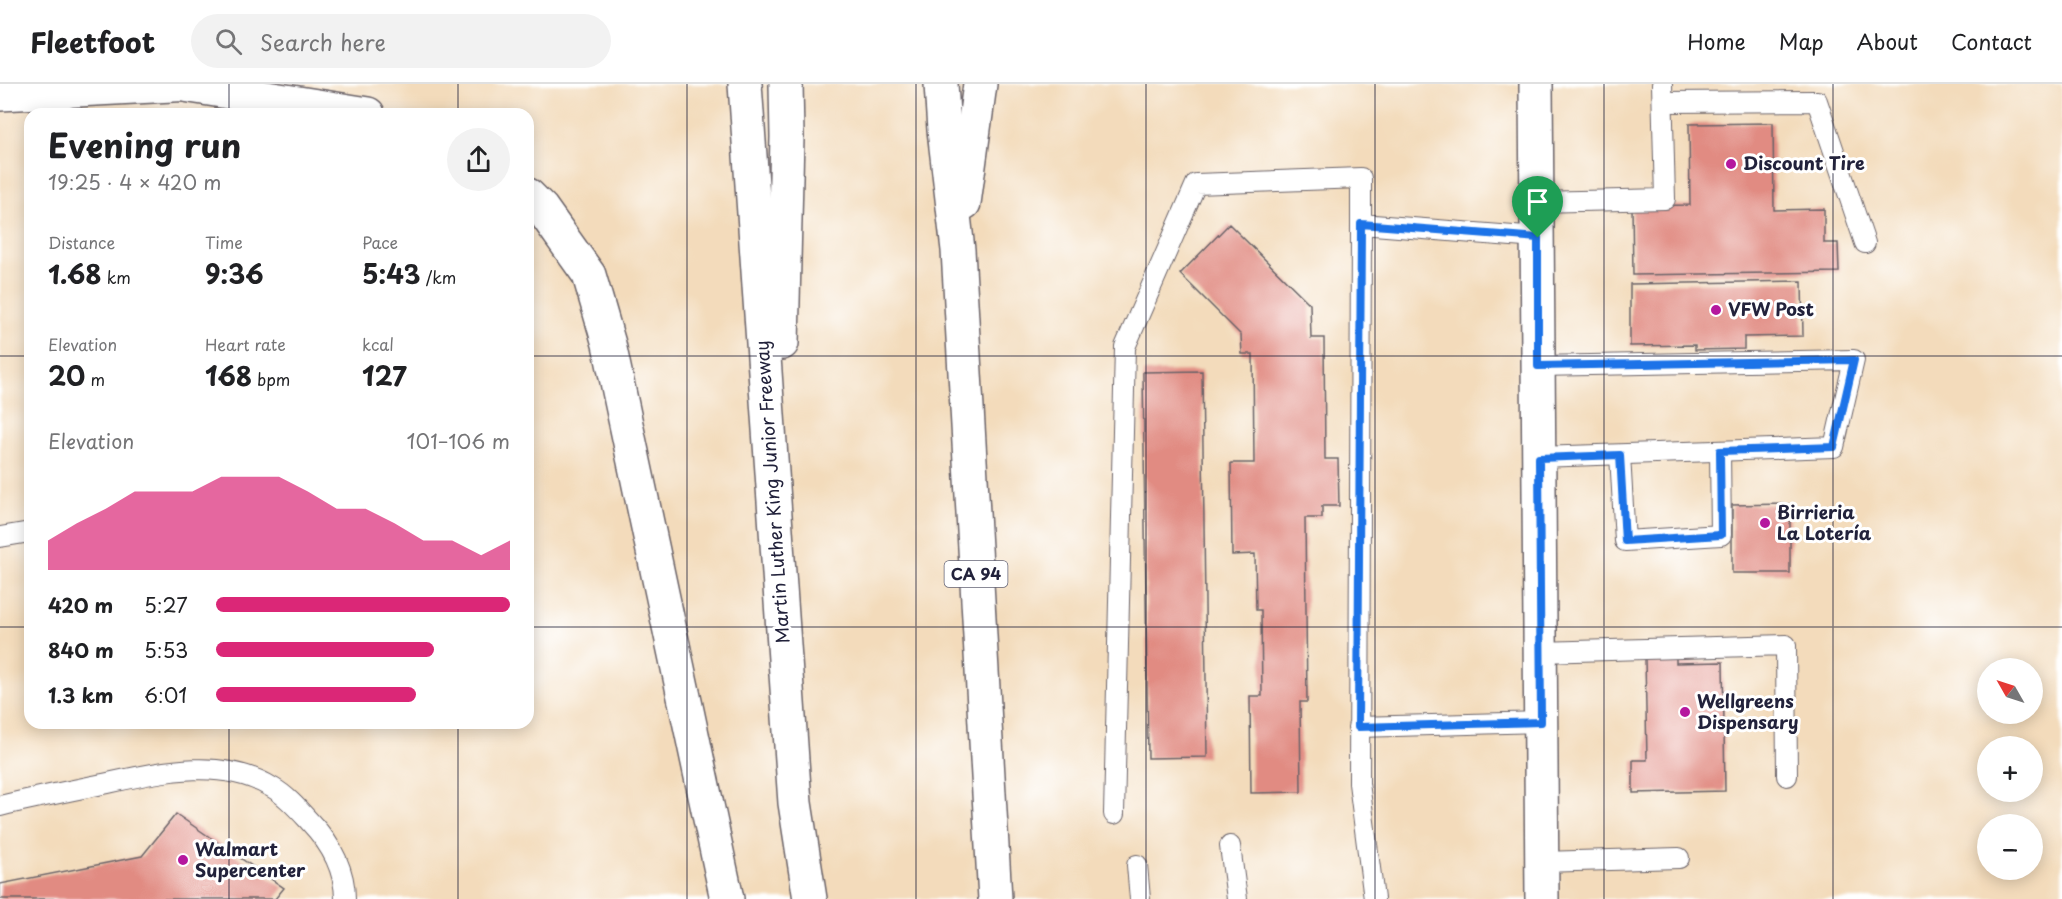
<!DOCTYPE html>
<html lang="en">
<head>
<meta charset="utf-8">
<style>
	body { margin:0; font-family:"Playpen Sans",sans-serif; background:#f2f2f2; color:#202124; height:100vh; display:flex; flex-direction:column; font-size:22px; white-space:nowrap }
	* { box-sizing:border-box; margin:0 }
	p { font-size:20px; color:#757577 }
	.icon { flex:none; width:33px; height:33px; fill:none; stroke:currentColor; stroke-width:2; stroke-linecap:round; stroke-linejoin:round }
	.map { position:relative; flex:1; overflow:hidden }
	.panel { position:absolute; left:24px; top:24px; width:510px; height:621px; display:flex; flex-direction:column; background:#fff; border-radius:18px; box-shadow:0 3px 15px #0003 }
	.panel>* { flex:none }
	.needle { width:39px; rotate:309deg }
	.fabs { position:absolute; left:1977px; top:574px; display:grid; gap:12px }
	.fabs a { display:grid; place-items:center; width:66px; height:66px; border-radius:50%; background:#fff; box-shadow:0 3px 15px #0003; font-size:30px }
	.pin { position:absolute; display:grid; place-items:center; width:51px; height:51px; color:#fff; margin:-62px -26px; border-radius:50% 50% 50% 0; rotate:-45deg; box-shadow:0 0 6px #0007 }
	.pin .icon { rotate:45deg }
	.round { display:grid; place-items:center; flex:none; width:63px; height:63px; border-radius:32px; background:#f2f2f2 }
	.overview { display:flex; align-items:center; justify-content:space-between; height:102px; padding:0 24px }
	h1 { font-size:33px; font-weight:700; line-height:45px }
	.figures { display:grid; grid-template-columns:repeat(3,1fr); gap:9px; height:102px; padding:6px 24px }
	.figures div { display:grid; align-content:center }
	.figures b { font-size:26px; font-weight:700 }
	.figures small { font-size:16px; font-weight:400 }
	.figures p { font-size:16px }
	.chart { height:168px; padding:12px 24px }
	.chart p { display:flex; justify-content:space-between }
	.chart svg { width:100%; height:108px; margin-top:6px; fill:#db2777; opacity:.7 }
	ul { padding:0 24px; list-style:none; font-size:20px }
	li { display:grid; grid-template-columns:96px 72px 1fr; align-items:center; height:45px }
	li i { height:15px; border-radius:8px; background:#db2777 }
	header { display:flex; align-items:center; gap:36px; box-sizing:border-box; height:84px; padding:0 30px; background:#fff; border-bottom:2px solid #e0e0e0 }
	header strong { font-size:28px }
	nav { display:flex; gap:33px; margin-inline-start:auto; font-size:21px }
	.search { width:420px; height:54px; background:#f2f2f2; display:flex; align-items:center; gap:15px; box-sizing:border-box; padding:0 21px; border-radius:33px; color:#757577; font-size:22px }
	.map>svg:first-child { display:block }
	.building { fill:#e18b82 }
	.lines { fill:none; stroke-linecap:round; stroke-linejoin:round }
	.service-casing { stroke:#6b6368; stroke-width:22 }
	.secondary-casing { stroke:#6b6368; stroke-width:36 }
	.primary-casing { stroke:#6b6368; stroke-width:36 }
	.motorway-casing { stroke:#6b6368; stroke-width:36 }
	.service { stroke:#fff; stroke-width:20 }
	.secondary { stroke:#fff; stroke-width:33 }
	.primary { stroke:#fff; stroke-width:33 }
	.motorway { stroke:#fff; stroke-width:33 }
	.route-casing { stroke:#fff; stroke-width:12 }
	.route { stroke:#1a73e8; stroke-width:8 }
	.grid { fill:none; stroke:#22223b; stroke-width:1.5; stroke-opacity:0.55 }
	.poi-dot { fill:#b5179e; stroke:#fff; stroke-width:2 }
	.labels { text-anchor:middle; stroke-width:6; stroke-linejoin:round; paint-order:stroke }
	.shield { fill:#fff; stroke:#646476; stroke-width:1.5 }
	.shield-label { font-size:16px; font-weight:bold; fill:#22223b }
	.poi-label { font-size:18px; font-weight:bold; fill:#22223b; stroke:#fff; text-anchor:start }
	.street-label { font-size:18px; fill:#22223b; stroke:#fff }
</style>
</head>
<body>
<header>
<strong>Fleetfoot</strong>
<div class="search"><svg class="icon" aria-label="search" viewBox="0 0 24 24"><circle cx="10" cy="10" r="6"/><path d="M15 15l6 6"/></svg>Search here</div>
<nav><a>Home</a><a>Map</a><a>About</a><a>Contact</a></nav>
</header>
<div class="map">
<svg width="2062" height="815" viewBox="0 0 2062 815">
	<rect width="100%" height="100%" fill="#fff"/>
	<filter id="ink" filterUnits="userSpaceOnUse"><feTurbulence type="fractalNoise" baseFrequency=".0167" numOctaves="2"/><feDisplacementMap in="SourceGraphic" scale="12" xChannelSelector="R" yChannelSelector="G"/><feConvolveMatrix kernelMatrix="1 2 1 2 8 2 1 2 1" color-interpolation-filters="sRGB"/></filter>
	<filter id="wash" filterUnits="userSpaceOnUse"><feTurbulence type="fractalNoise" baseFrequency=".008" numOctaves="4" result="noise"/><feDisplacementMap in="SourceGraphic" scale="24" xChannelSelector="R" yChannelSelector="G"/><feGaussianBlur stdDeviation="1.35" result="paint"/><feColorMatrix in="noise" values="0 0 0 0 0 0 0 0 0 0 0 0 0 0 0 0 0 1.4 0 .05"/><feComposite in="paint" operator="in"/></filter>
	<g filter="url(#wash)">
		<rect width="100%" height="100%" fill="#f3dbbb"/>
		<g id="blocks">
			<g class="building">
				<path d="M1773,39L1774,126L1824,125V159H1838L1839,188L1633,191L1632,122L1690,121L1689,40Z"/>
				<path d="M1229,140L1310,220L1311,254H1324L1325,375H1338L1339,422H1322V434H1305L1307,618H1300L1301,708L1251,709L1250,612H1262L1261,526H1256L1255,470L1232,471L1231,379H1254L1253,270H1242L1241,251L1180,190Z"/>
				<path d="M1802,197L1803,252L1744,253V265L1695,266V261L1630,262V200Z"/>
				<path d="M1202,287L1207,673L1148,674L1143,288Z"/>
				<path d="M1790,420V489H1732V421Z"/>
				<path d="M1645,574H1676V579L1723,578L1725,707L1633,709V676H1647Z"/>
				<path d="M176,730L284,804L275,815H0V800L142,772Z"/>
			</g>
		</g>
	</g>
	<g filter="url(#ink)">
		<use href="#blocks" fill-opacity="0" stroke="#6b6368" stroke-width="1.5"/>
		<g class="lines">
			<defs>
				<g id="service">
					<path d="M1663,18L1817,17L1865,159"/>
					<path d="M1537,118L1665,115L1662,0"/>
					<path d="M1361,140L1359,699L1374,815"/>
					<path d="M1538,282L1854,276L1834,363L1539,373"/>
					<path d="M1620,371L1625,457L1721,451L1720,367"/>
					<path d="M0,453L30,448"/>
					<path d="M1540,568L1786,561L1787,692"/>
					<path d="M1358,643L1541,638"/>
					<path d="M0,722C34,714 69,707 103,700C159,688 221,672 273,704C287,712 299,726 310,738C330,759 345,785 345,815"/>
					<path d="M1114,730L1125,263L1196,100L1361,94V140L1538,154"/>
					<path d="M1230,762L1237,815"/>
					<path d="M1542,778L1679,774"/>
					<path d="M1137,781L1140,815"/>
				</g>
				<path id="secondary" d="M1536,0L1542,815"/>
				<path id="primary" d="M0,10L192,0"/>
				<g id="motorway">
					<path d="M745,0L795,719L810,815"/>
					<path d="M941,0L944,46L958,166L995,815"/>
					<path d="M184,1L368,30"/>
					<path d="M528,111L542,125L589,191L609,260L727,815"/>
					<path d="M964,119L980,0"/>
					<path d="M782,259L787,53L786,0"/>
				</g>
			</defs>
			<use href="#service" class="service-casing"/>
			<use href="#secondary" class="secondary-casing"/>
			<use href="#primary" class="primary-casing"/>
			<use href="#motorway" class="motorway-casing"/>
			<use href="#service" class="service"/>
			<use href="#secondary" class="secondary"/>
			<use href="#primary" class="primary"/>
			<use href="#motorway" class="motorway"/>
		</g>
	</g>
	<g class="lines" filter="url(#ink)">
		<defs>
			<path id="route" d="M1361,140L1538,154V282L1854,276L1834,363L1720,367L1721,451L1625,457L1620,371L1539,374L1541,638L1358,643Z"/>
		</defs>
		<use href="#route" class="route-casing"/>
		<use href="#route" class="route"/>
	</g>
	<path class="grid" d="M229,0V30M458,0V30M687,0V815M916,0V815M1146,0V815M1375,0V815M1604,0V815M1833,0V815M0,272H30M528,272H2062M0,543H30M528,543H2062M229,639V815M458,639V815"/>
	<g class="poi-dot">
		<circle cx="1731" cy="80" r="6"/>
		<circle cx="1716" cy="226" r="6"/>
		<circle cx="1765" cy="439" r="6"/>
		<circle cx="1685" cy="628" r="6"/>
		<circle cx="183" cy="776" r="6"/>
	</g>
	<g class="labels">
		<rect class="shield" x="944.5" y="477" width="63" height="26" rx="4.5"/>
		<g class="shield-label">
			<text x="976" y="496">CA 94</text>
		</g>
		<g class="poi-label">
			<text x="1743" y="86">Discount Tire</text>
			<text x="1728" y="232">VFW Post</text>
			<text x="1777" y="435">Birrieria<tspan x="1777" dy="21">La Lotería</tspan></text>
			<text x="1697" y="624">Wellgreens<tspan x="1697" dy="21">Dispensary</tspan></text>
			<text x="195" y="772">Walmart<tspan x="195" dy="21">Supercenter</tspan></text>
		</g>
		<g class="street-label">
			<text transform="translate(773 408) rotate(-94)" y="6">Martin Luther King Junior Freeway</text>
		</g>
	</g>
</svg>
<div class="fabs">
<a><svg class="needle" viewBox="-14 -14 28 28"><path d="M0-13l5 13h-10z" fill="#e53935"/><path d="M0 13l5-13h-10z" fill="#757577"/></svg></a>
<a>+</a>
<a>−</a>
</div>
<div class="pin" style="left:1538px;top:154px;background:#1e9e55"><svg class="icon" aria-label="arrive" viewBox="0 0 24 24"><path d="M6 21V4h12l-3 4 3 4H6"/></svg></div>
<section class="panel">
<div class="overview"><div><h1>Evening run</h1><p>19:25 · 4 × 420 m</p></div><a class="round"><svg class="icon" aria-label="share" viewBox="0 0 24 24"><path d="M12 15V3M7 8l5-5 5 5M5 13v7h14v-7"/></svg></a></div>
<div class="figures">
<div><p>Distance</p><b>1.68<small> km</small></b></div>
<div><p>Time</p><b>9:36</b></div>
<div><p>Pace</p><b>5:43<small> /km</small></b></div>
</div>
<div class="figures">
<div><p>Elevation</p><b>20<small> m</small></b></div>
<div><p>Heart rate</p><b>168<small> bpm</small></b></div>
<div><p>kcal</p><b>127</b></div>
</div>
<div class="chart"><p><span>Elevation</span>101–106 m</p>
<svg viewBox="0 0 160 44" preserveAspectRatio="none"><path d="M0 44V32L10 25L20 19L30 12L40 12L50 12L60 6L70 6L80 6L90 12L100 19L110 19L120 25L130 32L140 32L150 38L160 32V44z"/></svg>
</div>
<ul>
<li><b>420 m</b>5:27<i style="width:100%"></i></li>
<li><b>840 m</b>5:53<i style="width:74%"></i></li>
<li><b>1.3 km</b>6:01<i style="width:68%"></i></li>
</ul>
</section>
</div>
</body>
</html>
